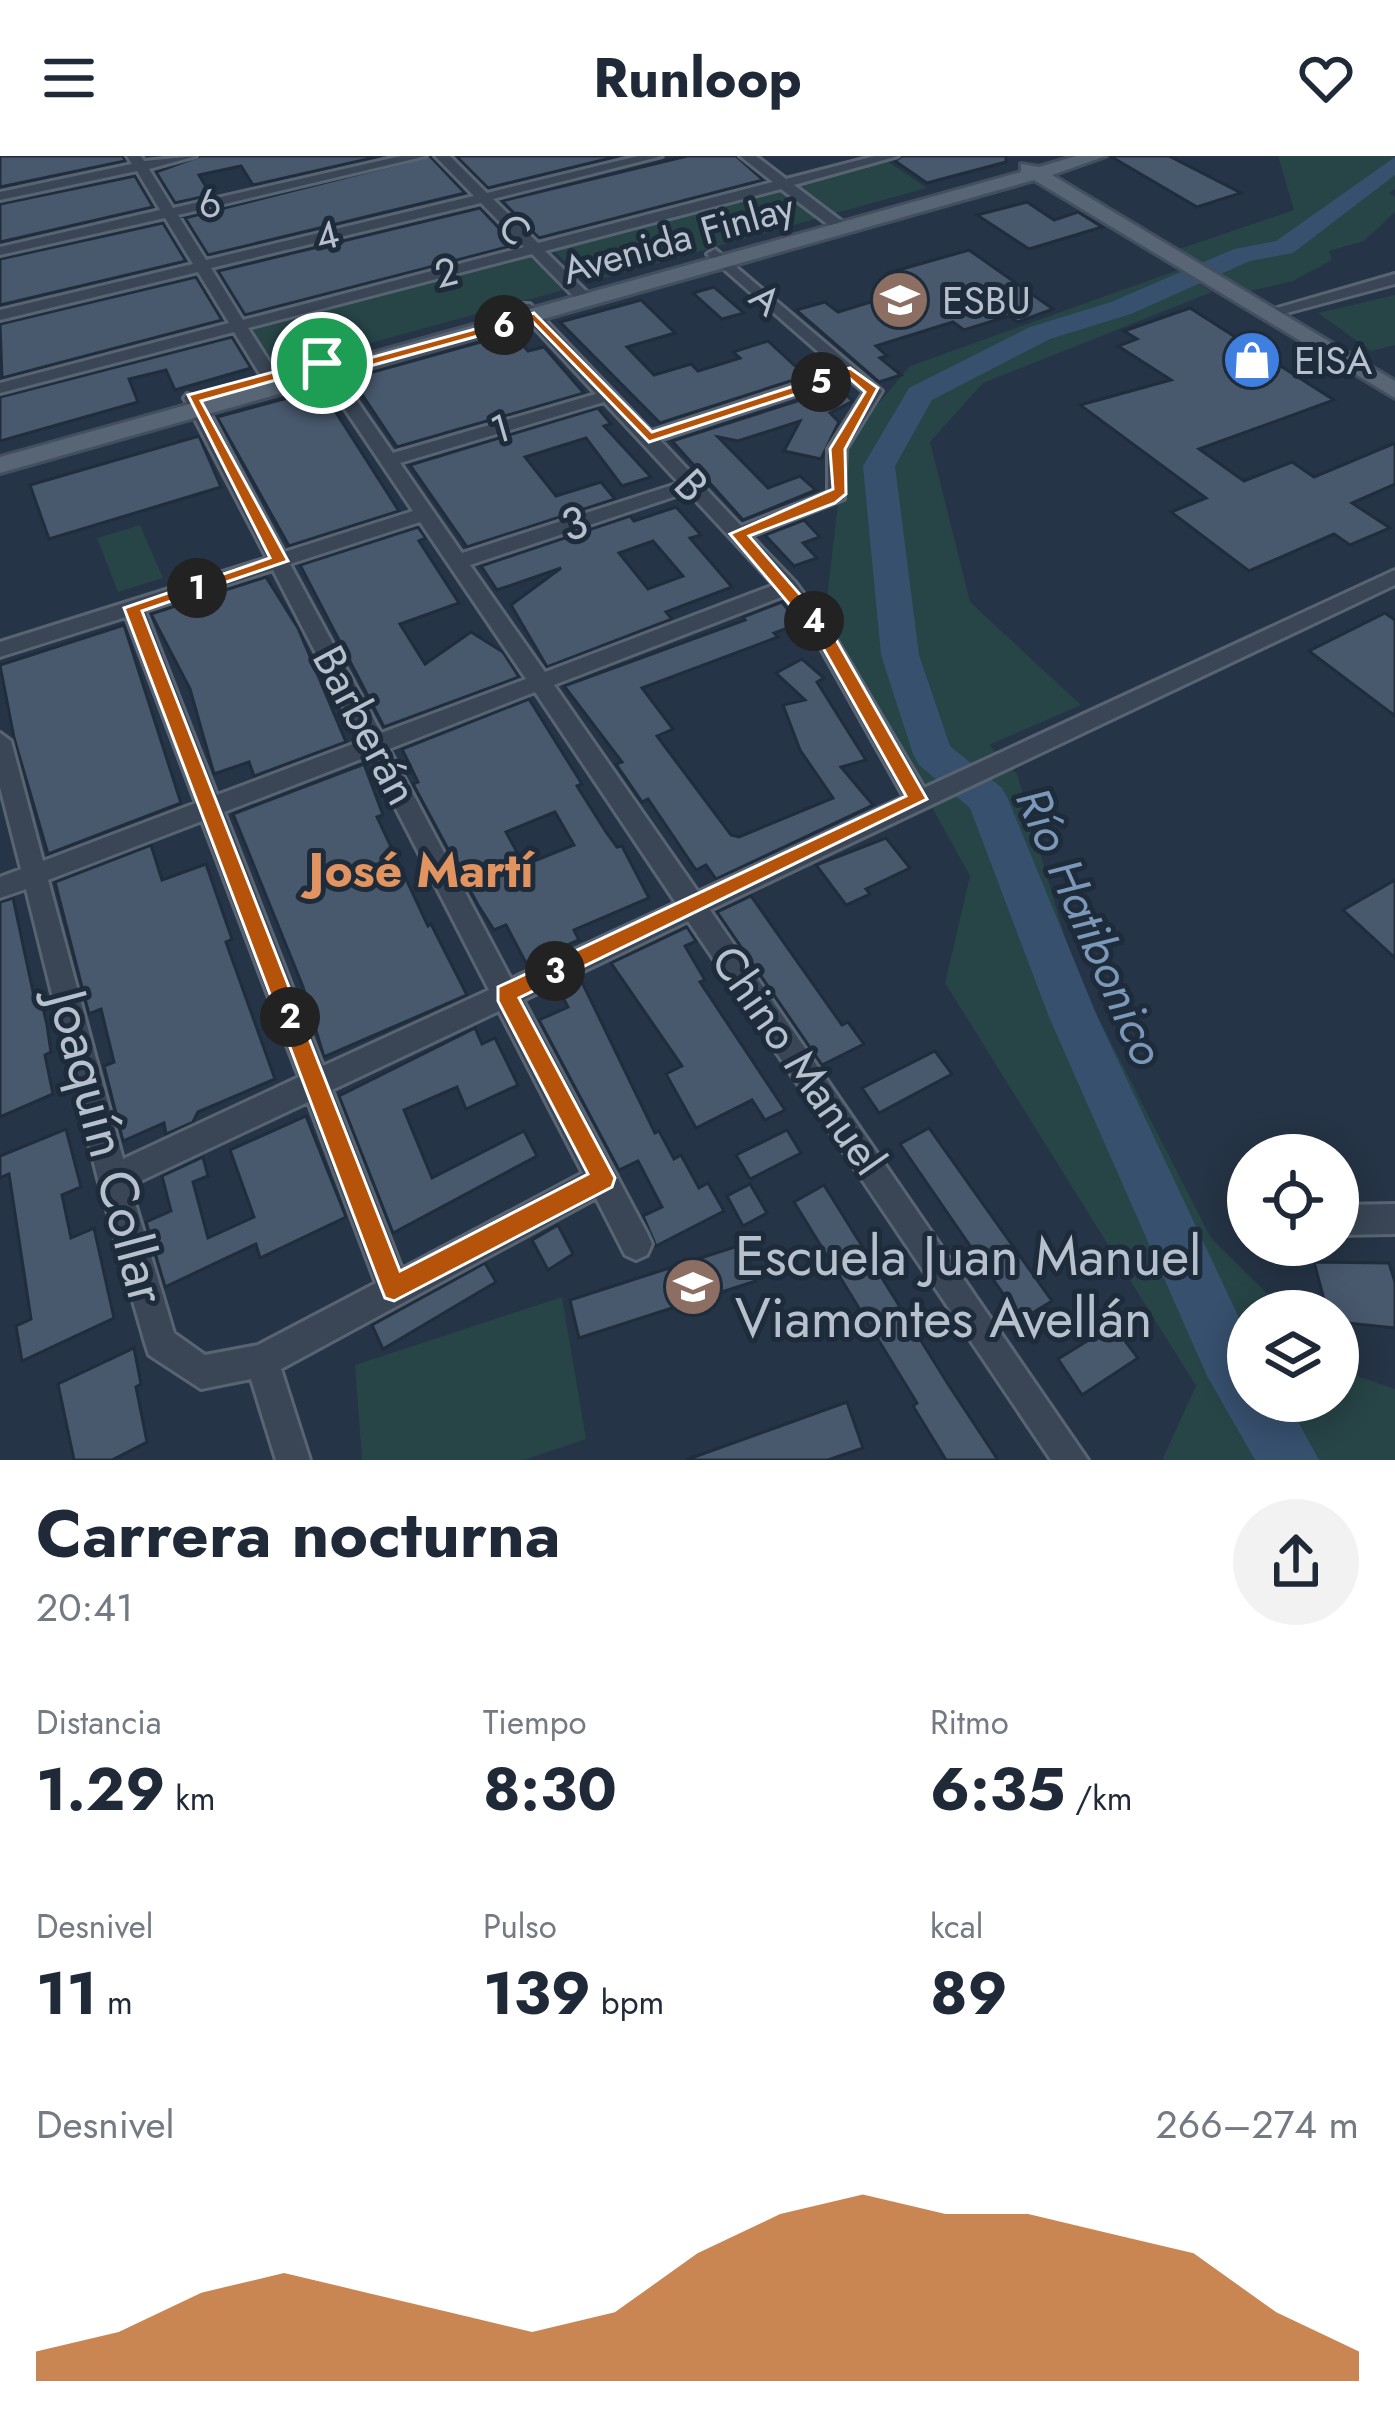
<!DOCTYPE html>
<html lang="es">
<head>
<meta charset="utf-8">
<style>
	body { margin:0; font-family:Jost,sans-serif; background:#f2f2f3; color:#1f2937; height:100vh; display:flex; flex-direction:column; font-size:45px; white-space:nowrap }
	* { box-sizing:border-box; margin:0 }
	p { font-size:39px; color:#747a83 }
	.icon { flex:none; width:66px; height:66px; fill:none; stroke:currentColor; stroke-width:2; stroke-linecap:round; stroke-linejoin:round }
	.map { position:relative; height:1304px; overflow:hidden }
	.sheet { display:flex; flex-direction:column; background:#fff; flex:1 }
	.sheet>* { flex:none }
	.controls { position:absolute; left:1227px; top:978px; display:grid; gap:24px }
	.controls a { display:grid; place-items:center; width:132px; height:132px; border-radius:50%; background:#fff; box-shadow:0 6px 30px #0003; font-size:60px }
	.pin { position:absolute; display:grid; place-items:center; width:102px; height:102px; color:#fff; margin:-51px; border:6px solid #fff; border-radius:50%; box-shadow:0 3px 12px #0007 }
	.km { position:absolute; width:60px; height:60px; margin:-30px; border-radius:50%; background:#222; color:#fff; font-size:33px; line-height:60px; text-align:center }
	.round { display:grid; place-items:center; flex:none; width:126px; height:126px; border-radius:63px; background:#f2f2f3 }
	.overview { display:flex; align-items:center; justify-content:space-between; height:204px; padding:0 36px }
	h1 { font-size:66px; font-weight:700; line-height:90px }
	.stats { display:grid; grid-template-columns:repeat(3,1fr); gap:18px; height:204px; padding:12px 36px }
	.stats div { display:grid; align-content:center }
	.stats b { font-size:60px; font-weight:700 }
	.stats small { font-size:33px; font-weight:400 }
	.stats p { font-size:33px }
	.chart { height:336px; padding:24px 36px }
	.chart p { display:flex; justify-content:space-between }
	.chart svg { width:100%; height:216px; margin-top:12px; fill:#b45309; opacity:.7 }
	header { display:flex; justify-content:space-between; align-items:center; height:156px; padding:0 36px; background:#fff; font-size:54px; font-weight:700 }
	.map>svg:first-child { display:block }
	.green { fill:#274447 }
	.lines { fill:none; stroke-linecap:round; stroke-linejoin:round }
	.river { fill:#37506e; fill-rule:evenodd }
	.building { fill:#48586d; stroke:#202d3d; stroke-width:3; fill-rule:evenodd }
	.minor-casing { stroke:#586472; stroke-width:6 }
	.major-casing { stroke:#434f5e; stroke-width:6 }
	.minor { fill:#3a4655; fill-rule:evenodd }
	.major { fill:#586575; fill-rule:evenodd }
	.route { fill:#b45309; stroke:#fff; stroke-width:3; fill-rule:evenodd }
	.labels { text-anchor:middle; stroke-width:10; stroke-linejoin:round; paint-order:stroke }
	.far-street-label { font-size:39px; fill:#b7c1ce; stroke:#1e2b3b }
	.far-poi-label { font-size:39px; fill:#b7c1ce; stroke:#1e2b3b; text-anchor:start }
	.street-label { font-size:45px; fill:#b7c1ce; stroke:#1e2b3b }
	.neighbourhood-label { font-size:48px; font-weight:bold; fill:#e19460; stroke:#1e2b3b }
	.water-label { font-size:48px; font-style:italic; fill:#7c98b8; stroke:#1e2b3b }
	.near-street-label { font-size:54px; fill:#b7c1ce; stroke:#1e2b3b }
	.near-poi-label { font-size:54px; fill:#b7c1ce; stroke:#1e2b3b; text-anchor:start }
</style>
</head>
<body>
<header><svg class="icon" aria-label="menu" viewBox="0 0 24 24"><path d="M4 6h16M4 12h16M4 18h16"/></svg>Runloop<svg class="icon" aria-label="heart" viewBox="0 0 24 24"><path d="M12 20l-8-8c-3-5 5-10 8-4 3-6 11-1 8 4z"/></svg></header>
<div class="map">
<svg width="1395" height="1304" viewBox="0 0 1395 1304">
	<rect width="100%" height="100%" fill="#253446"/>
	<g class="green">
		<path d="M1278,0H1395V33L1389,37L1395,41V56L1364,85L1329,95L1332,104L1293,125L1250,135L1179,93L1294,54Z"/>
		<path d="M887,5L927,32L836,57L798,28Z"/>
		<path d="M781,34L819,62L587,127L552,93Z"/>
		<path d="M531,99L564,134L276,213L251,171Z"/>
		<path d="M1178,114L1212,136L983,227L930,286L970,446L1081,549L989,589L1017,618L1075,816L1211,1082L1285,1155H1248V1245H1338V1207L1346,1216L1395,1233V1304H1162L1196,1230L945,827L970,720L825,459L845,287L910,210Z"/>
		<path d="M1395,139V189L1371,195L1318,157Z"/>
		<path d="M140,369L163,422L118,436L97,382Z"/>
		<path d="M562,1141L586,1283L524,1304H362L355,1209Z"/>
	</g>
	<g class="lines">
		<path class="river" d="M1395,1V19L1293,97L1250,105L1131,158L1050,183L932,244L895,310L919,499L950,590L1002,632L1008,643L1097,860L1248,1181V1245H1287L1319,1304H1255L1207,1220L1049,861L970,652L919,609L913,598L881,499L863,310L909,232L1030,171L1111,146L1234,93L1276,85Z"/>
	</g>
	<g class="building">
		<path d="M0,0H123L125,5L0,31Z"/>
		<path d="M200,0H381L253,29L241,10L199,19L211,39L175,47L156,16Z"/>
		<path d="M430,0L465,37L208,99L185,62Z"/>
		<path d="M456,0H619L488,32Z"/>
		<path d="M687,0H736L763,24L539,82L502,45Z"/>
		<path d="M902,0H1006V6L927,27L895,5Z"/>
		<path d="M1110,0H1169L1241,37L1197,51Z"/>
		<path d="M135,20L153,51L0,86V48Z"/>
		<path d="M1027,46L1054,64L1078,56L1102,71L1029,93L977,59Z"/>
		<path d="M480,52L515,89L245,159L218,115Z"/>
		<path d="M163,67L186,105L0,149V103Z"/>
		<path d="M969,94L1053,153L1018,166L1009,160L964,174L953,166L876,190L887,200L880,202L901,219L879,226L796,154L825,146L838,156L910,134L888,117Z"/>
		<path d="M196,121L222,164L2,222L0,168Z"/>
		<path d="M714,131L744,157L722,163L693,137Z"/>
		<path d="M641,144L675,177L627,191L654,219L691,208L698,215L740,202L733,196L768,185L806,220L660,267L560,166Z"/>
		<path d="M1190,152L1334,244L1199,293L1244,325L1292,306L1314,321L1395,287V328L1352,347L1390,372L1350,389L1334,378L1249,415L1171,356L1206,342L1080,249L1171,224L1118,190L1137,183L1124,175Z"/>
		<path d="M513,177L528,195L544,191L584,237L397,291L351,222Z"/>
		<path d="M232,181L251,212L175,234L166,214L129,223L138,246L0,285V241Z"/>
		<path d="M838,232L853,245L830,257L839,266L821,303L784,295L800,265L738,285L718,281L768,332L800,320L816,334L743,364L672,285Z"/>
		<path d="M321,233L399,355L289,390L217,261Z"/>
		<path d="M598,252L611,268L604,270L651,321L622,330L586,282L525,301L556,340L601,326L615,343L467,391L410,309Z"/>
		<path d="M199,280L221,331L49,383L30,329Z"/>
		<path d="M676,351L701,379L690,382L732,431L666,456L672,463L547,511L511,449L561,412L497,434L481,410L630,360L634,365ZM653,385L683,420L648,433L619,397Z"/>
		<path d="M804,364L820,381L803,387L817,402L794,410L765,379Z"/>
		<path d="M418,371L426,382L419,385L459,447L400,468L425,508L471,476L503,496L519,521L384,571L300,409Z"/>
		<path d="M266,421L298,472L346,586L254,620L249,606L214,618L190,533L151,458Z"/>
		<path d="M782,446L799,468L774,477L778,481L642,532L673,573L657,580L731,679L739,681L833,642L800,594L783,549L805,544L776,517L802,503L824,522L817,526L866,604L841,611L873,649L716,723L706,709L696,714L648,643L642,646L616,608L622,606L564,530L745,464L743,461Z"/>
		<path d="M1385,457L1395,464V560L1309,495Z"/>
		<path d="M124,469L181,647L48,698L14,582L0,509Z"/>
		<path d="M529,543L582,628L577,630L606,676L617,691L622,690L649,742L574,774L579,784L526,807L506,769L494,774L478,749L413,628L418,626L402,593ZM555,656L574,689L524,709L506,676Z"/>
		<path d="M364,608L383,659L377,661L428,770L431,768L467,839L324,901L303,831L233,658Z"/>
		<path d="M886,682L910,712L866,733L870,738L846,749L816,709Z"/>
		<path d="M151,689L162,724L206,708L232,783L226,786L275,923L198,956L193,966L166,978L164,967L123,985L104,910L114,906L101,853L89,858L55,726Z"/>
		<path d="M1395,724V802L1343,754Z"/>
		<path d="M751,740L842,869L848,866L864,888L822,909L717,756Z"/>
		<path d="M13,742L35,845L41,843L47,869L51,896L45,899L53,938L0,961V746Z"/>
		<path d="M687,771L696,785L685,790L705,824L700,826L785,954L765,964L752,944L696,972L666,918L682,910L611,807Z"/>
		<path d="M580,822L655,977L659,975L674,1003L681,999L699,1032L708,1027L724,1055L656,1090L643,1060L662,1051L638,1005L619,1014L539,864L568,851L558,832Z"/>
		<path d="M475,872L482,888L495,882L518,929L466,953L457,931L404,954L432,1022L524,975L537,1000L393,1077L339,940Z"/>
		<path d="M935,895L952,918L879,957L862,932Z"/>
		<path d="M306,960L346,1061L260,1102L256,1088L165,1131L146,1066L171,1055L162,1020L203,1001L208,1020L193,1026L208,1082L254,1061L230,994Z"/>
		<path d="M929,972L1052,1145L1021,1164L900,988Z"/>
		<path d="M66,973L81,1031L62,1039L71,1082L94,1072L114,1162L22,1205L16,1170L31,1163L9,1018L0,1022V1000Z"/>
		<path d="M787,974L801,997L750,1023L736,999Z"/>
		<path d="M750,1028L767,1057L743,1070L727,1040Z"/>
		<path d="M824,1029L948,1228L998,1304H946L913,1250L917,1247L794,1046Z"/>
		<path d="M558,1069L573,1098L548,1114L532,1084Z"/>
		<path d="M744,1088L756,1125L579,1182L570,1144Z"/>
		<path d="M1314,1106L1389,1107L1395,1126V1172L1338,1166V1155H1327Z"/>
		<path d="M485,1107L496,1126L383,1193L372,1169Z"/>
		<path d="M1113,1169L1138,1202L1082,1239L1058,1203Z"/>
		<path d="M134,1192L141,1228L136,1231L147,1286L112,1304H74L58,1228Z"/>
		<path d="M847,1246L863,1292L828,1304H686Z"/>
	</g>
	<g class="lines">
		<defs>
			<g id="minor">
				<path d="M127,0H141L144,5L196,0L149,13L173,52L401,0H426L178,59L206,104L474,40L435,0H450L487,37L638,0H662L493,43L538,87L773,26L740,0H756L786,23L875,0H898L794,29L848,70V76H838L781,33L545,95L593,142V148H581L532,98L248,172L286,232L283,236H271L234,176L0,237V227L229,167L198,116L0,164V154L193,108L165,62L0,99V91L160,54L137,15L0,44V36L132,8ZM481,47L524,91L243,164L211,112Z"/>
				<path d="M715,93L882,235L846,293L844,343L751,380L795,426L830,473L924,632L1395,414V429L710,754L1088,1304H1051L688,765L523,844L647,1077L652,1088L647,1099L636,1104L625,1099L596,1042L281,1213L310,1304H276L251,1223L201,1233L149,1199L145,1187L98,1023L26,733L0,742V721L21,713L0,631V577L11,585L43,705L196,647L126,461L0,501V486L267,402L184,242L187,238L202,242L284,396L413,355L314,207L316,203H328L393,297L596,238L518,154V148H530L651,275L839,214L710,101L707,98ZM848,222L864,236L828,293V336L741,370L660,284ZM604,246L679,327L462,397L400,307ZM688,336L774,429L545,516L470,409ZM420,366L526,523L381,577L290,408ZM273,414L361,585L217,639L145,455ZM784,440L815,482L904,641L698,736L554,529ZM535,536L676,747L511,823L389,593ZM369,600L489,834L323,910L224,656ZM202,665L299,921L123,1003L48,724ZM499,855L583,1017L402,1113L332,934ZM308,946L376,1127L258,1189L205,1199L174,1177L130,1030Z"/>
				<path d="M1395,118V128L1268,162L1260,157Z"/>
				<path d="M1395,1048V1078L1338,1079V1049Z"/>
			</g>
			<path id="major" d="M1076,0H1106L1052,19L1395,225V242L1034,24L0,317V301L1021,16V8L1039,11Z"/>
		</defs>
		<use href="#minor" class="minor-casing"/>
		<use href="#major" class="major-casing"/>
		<use href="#minor" class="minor"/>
		<use href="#major" class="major"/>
	</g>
	<path class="route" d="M534,157L652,276L850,212L878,232L845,293L846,338L835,347L749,380L830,473L927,643L519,842L615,1022L612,1031L394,1145L385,1142L381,1132L124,452L270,402L188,239L322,203L333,212ZM532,165L649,286L848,221L865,236L830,293L833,333L730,378L817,481L906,640L498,831V845L588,1018L400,1115L142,455L288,405L201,245L319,212L330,221Z"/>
	<defs>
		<symbol id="school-disc" viewBox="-11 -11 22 22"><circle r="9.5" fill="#8d6e63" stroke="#1e2b3b"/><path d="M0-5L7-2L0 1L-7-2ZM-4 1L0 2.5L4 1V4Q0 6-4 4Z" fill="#fff"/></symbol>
		<symbol id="shop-disc" viewBox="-11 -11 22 22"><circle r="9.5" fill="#3f7fe0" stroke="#1e2b3b"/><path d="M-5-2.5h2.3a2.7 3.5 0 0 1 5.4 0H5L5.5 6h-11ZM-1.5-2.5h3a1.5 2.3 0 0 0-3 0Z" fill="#fff"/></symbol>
	</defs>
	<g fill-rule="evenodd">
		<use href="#school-disc" x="867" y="111" width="66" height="66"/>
		<use href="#shop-disc" x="1219" y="171" width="66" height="66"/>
		<use href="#school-disc" x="660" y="1098" width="66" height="66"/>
	</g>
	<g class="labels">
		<g class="far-street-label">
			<text transform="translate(209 47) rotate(-13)" y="14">6</text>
			<text transform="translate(515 73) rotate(45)" y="14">C</text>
			<text transform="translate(327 79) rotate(-14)" y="14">4</text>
			<text transform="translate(678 82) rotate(-16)" y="14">Avenida Finlay</text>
			<text transform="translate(446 116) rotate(-14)" y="14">2</text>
			<text transform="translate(766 143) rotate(41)" y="14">A</text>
			<text transform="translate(500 272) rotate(-16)" y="14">1</text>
		</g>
		<g class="far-poi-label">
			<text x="942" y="158">ESBU</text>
			<text x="1294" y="218">EISA</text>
		</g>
		<g class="street-label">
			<text transform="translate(692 329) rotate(47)" y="16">B</text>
			<text transform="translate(574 367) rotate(-18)" y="16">3</text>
			<text transform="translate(366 569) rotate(62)" y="16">Barberán</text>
			<text transform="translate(799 904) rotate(55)" y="16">Chino Manuel</text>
		</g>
		<g class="neighbourhood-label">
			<text x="421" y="731">José Martí</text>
		</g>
		<g class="water-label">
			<text transform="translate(1091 770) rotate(66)" y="17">Río Hatibonico</text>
		</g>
		<g class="near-street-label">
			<text transform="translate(108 991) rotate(75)" y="19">Joaquín Collar</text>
		</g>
		<g class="near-poi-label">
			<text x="735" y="1119">Escuela Juan Manuel<tspan x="735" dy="62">Viamontes Avellán</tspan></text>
		</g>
	</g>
</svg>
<div class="controls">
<a><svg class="icon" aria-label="locate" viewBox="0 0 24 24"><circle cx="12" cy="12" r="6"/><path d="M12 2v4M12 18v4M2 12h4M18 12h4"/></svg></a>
<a><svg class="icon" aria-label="layers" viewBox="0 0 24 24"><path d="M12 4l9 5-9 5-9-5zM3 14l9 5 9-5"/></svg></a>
</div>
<div class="pin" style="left:322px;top:207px;background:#1e9e55"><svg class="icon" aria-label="arrive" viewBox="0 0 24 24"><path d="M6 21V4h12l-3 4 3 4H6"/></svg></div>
<b class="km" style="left:197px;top:432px">1</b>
<b class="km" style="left:290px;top:861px">2</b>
<b class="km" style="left:555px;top:815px">3</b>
<b class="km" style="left:814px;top:465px">4</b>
<b class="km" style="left:821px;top:226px">5</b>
<b class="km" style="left:504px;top:169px">6</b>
</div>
<section class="sheet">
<div class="overview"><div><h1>Carrera nocturna</h1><p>20:41</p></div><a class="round"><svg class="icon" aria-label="share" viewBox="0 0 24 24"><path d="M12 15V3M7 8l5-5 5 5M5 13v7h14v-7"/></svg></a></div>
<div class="stats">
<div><p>Distancia</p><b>1.29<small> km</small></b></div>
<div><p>Tiempo</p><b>8:30</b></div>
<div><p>Ritmo</p><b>6:35<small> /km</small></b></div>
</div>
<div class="stats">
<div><p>Desnivel</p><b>11<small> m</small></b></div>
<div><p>Pulso</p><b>139<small> bpm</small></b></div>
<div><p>kcal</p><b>89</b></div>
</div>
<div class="chart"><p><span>Desnivel</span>266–274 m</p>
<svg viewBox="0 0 160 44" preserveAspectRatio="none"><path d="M0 44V38L10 34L20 26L30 22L40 26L50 30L60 34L70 30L80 18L90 10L100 6L110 10L120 10L130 14L140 18L150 30L160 38V44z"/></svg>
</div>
</section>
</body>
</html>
